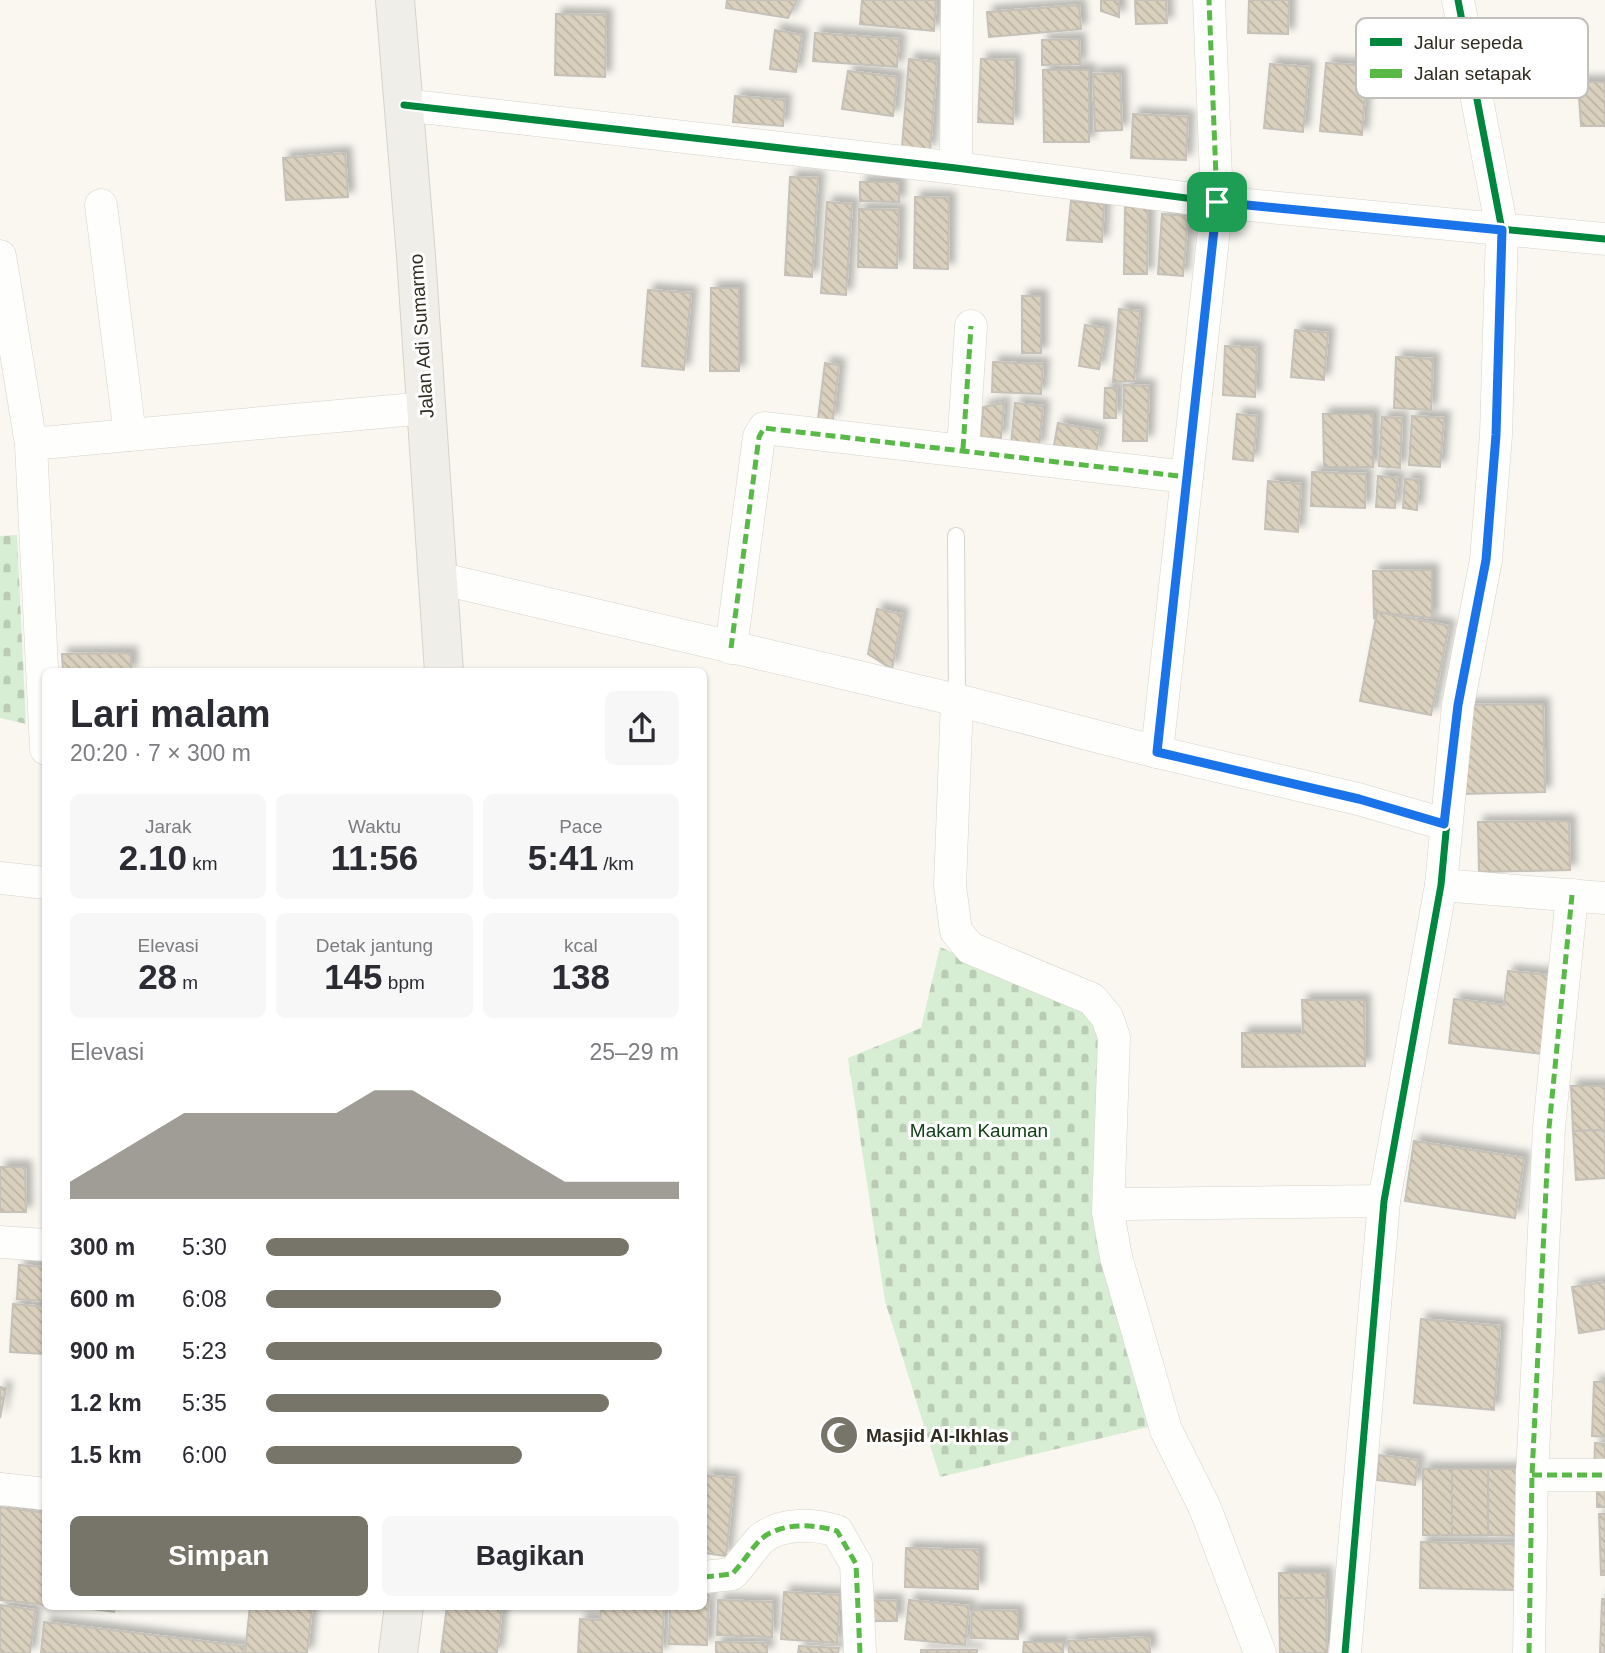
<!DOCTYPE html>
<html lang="id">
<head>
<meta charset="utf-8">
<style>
	body { margin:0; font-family:Arial,sans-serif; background:#f7f7f7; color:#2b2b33; height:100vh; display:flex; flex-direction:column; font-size:26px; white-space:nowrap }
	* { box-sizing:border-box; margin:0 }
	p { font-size:23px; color:#7c7c81 }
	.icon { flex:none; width:38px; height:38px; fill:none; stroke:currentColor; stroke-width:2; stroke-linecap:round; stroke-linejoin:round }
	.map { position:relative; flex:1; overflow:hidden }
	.panel { position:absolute; left:42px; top:668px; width:665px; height:942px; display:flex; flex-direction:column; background:#fff; border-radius:10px; box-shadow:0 2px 5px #0004 }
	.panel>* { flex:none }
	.pin { position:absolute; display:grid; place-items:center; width:60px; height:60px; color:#fff; margin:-30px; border-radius:14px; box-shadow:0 4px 10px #0006 }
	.round { display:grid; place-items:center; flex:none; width:74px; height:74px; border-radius:10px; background:#f7f7f7 }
	.headline { display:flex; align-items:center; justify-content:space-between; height:119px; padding:0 28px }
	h1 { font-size:38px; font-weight:700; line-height:52px }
	.stats { display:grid; grid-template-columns:repeat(3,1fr); gap:10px; height:119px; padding:7px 28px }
	.stats div { display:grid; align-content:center; border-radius:10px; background:#f7f7f7; text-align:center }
	.stats b { font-size:35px; font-weight:700 }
	.stats small { font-size:19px; font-weight:400 }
	.stats p { font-size:19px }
	.chart { height:196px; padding:14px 28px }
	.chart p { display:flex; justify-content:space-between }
	.chart svg { width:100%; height:126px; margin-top:7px; fill:#777469; opacity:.7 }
	.primary-button { display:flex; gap:14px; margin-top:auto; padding:14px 28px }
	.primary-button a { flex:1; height:80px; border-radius:10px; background:#777469; color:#fff; font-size:28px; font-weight:700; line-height:80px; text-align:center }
	.primary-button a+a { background:#f7f7f7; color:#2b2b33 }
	ul { padding:0 28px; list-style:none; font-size:23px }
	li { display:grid; grid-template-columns:112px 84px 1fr; align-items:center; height:52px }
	li i { height:18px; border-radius:9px; background:#777469 }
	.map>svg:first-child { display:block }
	.cemetery { fill:url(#cemetery-stones) }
	.building { fill:url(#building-back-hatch); stroke:#c5c1b9; stroke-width:2; filter:url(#shadow) }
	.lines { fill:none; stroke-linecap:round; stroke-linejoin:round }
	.service-casing { stroke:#d7d3ca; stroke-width:18 }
	.minor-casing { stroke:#d7d3ca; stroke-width:33 }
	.secondary-casing { stroke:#d7d3ca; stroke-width:40 }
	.service { stroke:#fefefd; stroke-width:16 }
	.minor { stroke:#fefefd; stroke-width:32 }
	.secondary { stroke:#efeee8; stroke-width:38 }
	.quiet { stroke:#58b947; stroke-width:5; stroke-dasharray:10 5; stroke-linecap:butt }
	.cycleway-casing { stroke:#fff; stroke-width:11 }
	.cycleway { stroke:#00873e; stroke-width:7 }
	.route-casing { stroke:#fff; stroke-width:14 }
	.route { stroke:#1a73e8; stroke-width:9 }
	.labels { text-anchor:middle; stroke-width:6; stroke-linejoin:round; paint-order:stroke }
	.street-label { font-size:19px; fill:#312d21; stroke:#fff }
	.park-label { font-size:19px; fill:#134018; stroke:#fff }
	.poi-label { font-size:19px; font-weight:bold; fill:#312d21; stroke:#fff; text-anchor:start }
	.key { fill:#fff; stroke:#c1c0bc; stroke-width:2 }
	.key-label { font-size:19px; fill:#312d21 }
</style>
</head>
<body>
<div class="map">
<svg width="1605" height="1653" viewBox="0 0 1605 1653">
	<defs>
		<pattern id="cemetery-stones" width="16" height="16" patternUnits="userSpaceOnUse" patternTransform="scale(1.75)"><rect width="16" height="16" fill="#d8eed4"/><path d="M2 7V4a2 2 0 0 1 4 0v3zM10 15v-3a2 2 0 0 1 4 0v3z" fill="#baccb6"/></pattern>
		<pattern id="building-back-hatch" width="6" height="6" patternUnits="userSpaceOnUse" patternTransform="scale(1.75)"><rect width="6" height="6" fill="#dad0be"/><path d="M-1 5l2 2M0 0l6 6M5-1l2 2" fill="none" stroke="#bcb3a3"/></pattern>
		<filter id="shadow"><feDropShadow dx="6" dy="-6" stdDeviation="3.5" flood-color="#0004"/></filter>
	</defs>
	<rect width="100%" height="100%" fill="#f9f7f0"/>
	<g class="cemetery">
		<path d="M17,535L26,724L0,718V536Z"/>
		<path d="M940,947L1086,1012L1098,1026L1101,1041L1092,1191L1098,1231L1148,1427L940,1477L885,1301L848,1058L921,1028Z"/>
	</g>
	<g class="building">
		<path d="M727,0H797L788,18L726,8Z"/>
		<path d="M862,0H936L934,31L860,24Z"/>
		<path d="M1101,0H1119V17L1101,11Z"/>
		<path d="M1135,0H1166L1167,23L1136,24Z"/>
		<path d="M1249,0H1289L1288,34L1248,33Z"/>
		<path d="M1079,5L1081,29L989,37L987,12Z"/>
		<path d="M556,14L606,15L605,77L555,75Z"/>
		<path d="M775,30L802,35L796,72L770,69Z"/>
		<path d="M815,33L899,39L897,67L813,61Z"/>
		<path d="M1079,39L1080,64L1042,65V40Z"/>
		<path d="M909,59L937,62L930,150L902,147Z"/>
		<path d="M981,59L1015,60L1013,124L978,122Z"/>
		<path d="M1326,63L1367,66L1362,135L1320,131Z"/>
		<path d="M1270,64L1309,67L1303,132L1264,128Z"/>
		<path d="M1043,70H1089V142H1044Z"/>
		<path d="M848,71L897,77L893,116L842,109Z"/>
		<path d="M1120,73L1122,130L1095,131L1093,74Z"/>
		<path d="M1578,82H1605V126H1581Z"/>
		<path d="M735,96L785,100L783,126L733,122Z"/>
		<path d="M1133,114L1188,117L1186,160L1131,158Z"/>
		<path d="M345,153L348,197L286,200L283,158Z"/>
		<path d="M790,177L818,178L812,277L785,275Z"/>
		<path d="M860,182H899V202L860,201Z"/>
		<path d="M915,197L949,198L948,269L914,268Z"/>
		<path d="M1071,201L1104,204L1102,242L1067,240Z"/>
		<path d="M827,202L852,204L846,295L821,293Z"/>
		<path d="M1125,207H1148L1147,274H1124Z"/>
		<path d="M859,209L899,210L897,268L858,267Z"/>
		<path d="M1162,214L1188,216L1183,276L1158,274Z"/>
		<path d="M711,288H739V371H710Z"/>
		<path d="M648,290L691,293L684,370L642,366Z"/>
		<rect x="1022" y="296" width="19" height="57"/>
		<path d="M1119,309L1140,311L1134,381L1113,382Z"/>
		<path d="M1085,325L1106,328L1099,369L1079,366Z"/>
		<path d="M1295,330L1328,333L1324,380L1291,377Z"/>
		<path d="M1225,346L1257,348L1255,397L1223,395Z"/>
		<path d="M1396,357L1433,359L1431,410L1394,408Z"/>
		<path d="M993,362L1043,364L1041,394L992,392Z"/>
		<path d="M825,363L839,365L833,420L818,419Z"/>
		<path d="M1124,385L1149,386L1147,441H1123Z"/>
		<path d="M1105,388H1117L1116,418H1104Z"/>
		<path d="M1004,403L1001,438L981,437L983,407Z"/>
		<path d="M1015,403L1043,406L1039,447L1011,444Z"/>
		<path d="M1237,414L1257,416L1253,461L1233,459Z"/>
		<path d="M1323,414H1373V467H1324Z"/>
		<path d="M1412,416L1444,418L1440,467L1409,465Z"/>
		<path d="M1382,417L1402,418L1400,468L1379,466Z"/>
		<path d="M1058,423L1100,431L1096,453L1054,445Z"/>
		<path d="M1312,472L1366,474L1365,508L1311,506Z"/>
		<path d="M1378,476L1398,478L1395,508L1376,507Z"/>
		<path d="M1405,479L1419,480L1417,510L1403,508Z"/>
		<path d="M1268,481L1301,484L1298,532L1265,529Z"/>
		<path d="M1432,570V618L1377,612L1374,619L1373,571Z"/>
		<path d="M877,609L902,614L892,669L868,654Z"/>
		<path d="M1377,612L1449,626L1431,715L1360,701Z"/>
		<path d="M131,653V672H63L62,654Z"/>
		<path d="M1543,704L1545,792L1462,794L1461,705Z"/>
		<path d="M1569,821L1570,870L1479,872L1478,822Z"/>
		<path d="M1508,971L1550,975L1542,1054L1449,1043L1454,999L1504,1005Z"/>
		<path d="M1302,1000H1364L1365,1066L1242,1067V1033H1303Z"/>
		<path d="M1571,1086H1605V1130L1573,1131Z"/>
		<path d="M1605,1130V1178L1576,1180L1573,1131Z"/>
		<path d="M1414,1141L1524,1158L1515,1218L1405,1201Z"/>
		<path d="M0,1167H25L26,1212H0Z"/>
		<path d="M19,1265L46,1267V1301L17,1299Z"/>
		<path d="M1605,1282V1329L1579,1333L1572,1287Z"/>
		<path d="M13,1304L46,1307L45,1354L10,1352Z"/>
		<path d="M1421,1319L1500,1326L1494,1410L1414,1403Z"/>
		<path d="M1594,1382H1605V1437L1592,1436Z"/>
		<path d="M0,1387L6,1388L0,1418Z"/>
		<path d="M1595,1443L1605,1444V1480H1594Z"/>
		<path d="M1379,1455L1418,1460L1415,1485L1377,1480Z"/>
		<rect x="1423" y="1469" width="29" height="66"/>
		<rect x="1452" y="1469" width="36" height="66"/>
		<path d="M1488,1469H1520V1536L1488,1535Z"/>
		<path d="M704,1475L734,1478L726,1556L704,1553Z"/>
		<rect x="1597" y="1488" width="8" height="19"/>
		<path d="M0,1507L46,1513V1605L0,1600Z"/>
		<path d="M1599,1514H1605V1575H1601Z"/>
		<path d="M1421,1542L1516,1544L1515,1590L1420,1588Z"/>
		<path d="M906,1548L979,1550L978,1589L905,1587Z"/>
		<rect x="1279" y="1573" width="47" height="25"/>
		<path d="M784,1592L840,1595L837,1643L781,1639Z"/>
		<path d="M704,1595H709L707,1645L669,1644L670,1606H704Z"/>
		<path d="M1279,1598H1326L1327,1653H1280Z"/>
		<path d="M1602,1599H1605V1653H1600Z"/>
		<path d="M718,1600L773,1602L772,1637L717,1635Z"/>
		<path d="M868,1600L897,1601V1621H868Z"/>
		<path d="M909,1600L969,1606L965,1645L905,1639Z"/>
		<path d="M0,1605L35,1610L30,1653H0Z"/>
		<path d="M68,1606H115L114,1612Z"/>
		<path d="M250,1606H312L307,1653H245Z"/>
		<path d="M447,1606H502L497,1653H441Z"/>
		<path d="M601,1606H664L662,1653H578L580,1619L600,1620Z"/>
		<path d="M972,1610L1018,1611V1639L971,1638Z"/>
		<path d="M44,1622L244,1646L243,1653H41Z"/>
		<path d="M1149,1637L1150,1653H1069L1068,1641Z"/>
		<path d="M716,1642L767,1643V1653H716Z"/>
		<path d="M1024,1642H1063V1653H1023Z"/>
		<path d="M799,1646L839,1648L838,1653H798Z"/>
		<rect x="921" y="1650" width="56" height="3"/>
	</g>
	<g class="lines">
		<defs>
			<path id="service" d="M956,536L957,700"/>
			<g id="minor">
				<path d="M404,105L956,168L1217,202L1605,239"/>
				<path d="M956,168L957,0"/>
				<path d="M101,205L130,435"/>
				<path d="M0,256L31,444L46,749"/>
				<path d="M31,444L426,408"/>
				<path d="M963,449L971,326"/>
				<path d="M438,578L957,700L1157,752L1358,799L1444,824"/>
				<path d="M731,648L759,437L764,428L1187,477"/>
				<path d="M957,700L950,886L956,931L970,948L1092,999L1107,1017L1114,1037L1108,1212L1116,1257L1166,1430L1205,1508L1260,1653"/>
				<path d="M1157,752L1217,202L1209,0"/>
				<path d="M0,878L46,883"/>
				<path d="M1441,885L1605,898"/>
				<path d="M1125,1204L1384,1201"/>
				<path d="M0,1242L46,1245"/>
				<path d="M1532,1475H1605"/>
				<path d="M0,1489L46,1494"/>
				<path d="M704,1577L732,1574C743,1563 751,1549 761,1539C782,1522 813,1524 837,1531L856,1564L860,1653"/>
				<path d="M1345,1653L1384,1201L1441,885L1458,705L1486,560L1496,435L1502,230L1458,0"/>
				<path d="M1529,1653L1532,1475L1549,1128L1572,895"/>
			</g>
			<g id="secondary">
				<path d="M395,0L416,256L444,672"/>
				<path d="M398,1653L404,1606"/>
			</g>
		</defs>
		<use href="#service" class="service-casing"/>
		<use href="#minor" class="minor-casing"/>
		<use href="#secondary" class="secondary-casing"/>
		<use href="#service" class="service"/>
		<use href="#minor" class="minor"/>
		<use href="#secondary" class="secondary"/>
		<g class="quiet">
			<path d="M963,449L971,326"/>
			<path d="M731,648L759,437L764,428L1187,477"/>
			<path d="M1157,752L1217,202L1209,0"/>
			<path d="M1532,1475H1605"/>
			<path d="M704,1577L732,1574C743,1563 751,1549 761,1539C782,1522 813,1524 837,1531L856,1564L860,1653"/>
			<path d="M1529,1653L1532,1475L1549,1128L1572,895"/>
		</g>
		<defs>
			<g id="cycleway">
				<path d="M404,105L956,168L1217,202L1605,239"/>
				<path d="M1345,1653L1384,1201L1441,885L1458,705L1486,560L1496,435L1502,230L1458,0"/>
			</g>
		</defs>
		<use href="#cycleway" class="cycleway-casing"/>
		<use href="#cycleway" class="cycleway"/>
	</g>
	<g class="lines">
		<defs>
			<path id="route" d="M1217,202L1502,230L1496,435L1486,560L1458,705L1444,824L1359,799L1157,752Z"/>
		</defs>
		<use href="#route" class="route-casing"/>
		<use href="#route" class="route"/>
	</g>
	<defs>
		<symbol id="mosque-disc" viewBox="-11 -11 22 22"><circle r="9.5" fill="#777469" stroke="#fff"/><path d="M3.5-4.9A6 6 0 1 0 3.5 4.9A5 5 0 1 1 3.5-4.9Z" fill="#fff"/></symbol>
	</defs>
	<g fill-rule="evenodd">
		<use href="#mosque-disc" x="817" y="1413" width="44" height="44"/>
	</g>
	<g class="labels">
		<g class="street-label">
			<text transform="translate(421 336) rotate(-94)" y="7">Jalan Adi Sumarmo</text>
		</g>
		<g class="park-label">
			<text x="979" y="1137">Makam Kauman</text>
		</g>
		<g class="poi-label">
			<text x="866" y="1442">Masjid Al-Ikhlas</text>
		</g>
	</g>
	<rect x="1356" y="18" width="232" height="80" rx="10" class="key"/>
	<rect x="1370" y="38" width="32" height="8" fill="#00873e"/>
	<rect x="1370" y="69" width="32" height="9" fill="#58b947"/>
	<g class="key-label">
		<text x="1414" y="49">Jalur sepeda</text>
		<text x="1414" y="80">Jalan setapak</text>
	</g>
</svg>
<div class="pin" style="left:1217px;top:202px;background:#1e9e55"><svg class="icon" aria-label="arrive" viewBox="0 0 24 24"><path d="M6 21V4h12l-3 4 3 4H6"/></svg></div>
<section class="panel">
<div class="headline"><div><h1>Lari malam</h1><p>20:20 · 7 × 300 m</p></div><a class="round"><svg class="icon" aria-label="share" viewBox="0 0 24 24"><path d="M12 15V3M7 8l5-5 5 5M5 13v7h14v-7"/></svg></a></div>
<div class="stats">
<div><p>Jarak</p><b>2.10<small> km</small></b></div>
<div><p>Waktu</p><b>11:56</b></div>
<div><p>Pace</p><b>5:41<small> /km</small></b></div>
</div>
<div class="stats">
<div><p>Elevasi</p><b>28<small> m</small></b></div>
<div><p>Detak jantung</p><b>145<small> bpm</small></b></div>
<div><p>kcal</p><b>138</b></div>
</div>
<div class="chart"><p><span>Elevasi</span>25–29 m</p>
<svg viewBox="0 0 160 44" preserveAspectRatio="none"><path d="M0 44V38L10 30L20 22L30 14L40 14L50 14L60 14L70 14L80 6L90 6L100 14L110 22L120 30L130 38L140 38L150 38L160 38V44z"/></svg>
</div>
<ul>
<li><b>300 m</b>5:30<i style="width:88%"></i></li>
<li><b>600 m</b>6:08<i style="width:57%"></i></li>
<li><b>900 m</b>5:23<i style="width:96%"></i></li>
<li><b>1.2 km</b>5:35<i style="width:83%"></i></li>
<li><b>1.5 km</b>6:00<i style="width:62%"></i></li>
</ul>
<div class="primary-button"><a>Simpan</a><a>Bagikan</a></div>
</section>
</div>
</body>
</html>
